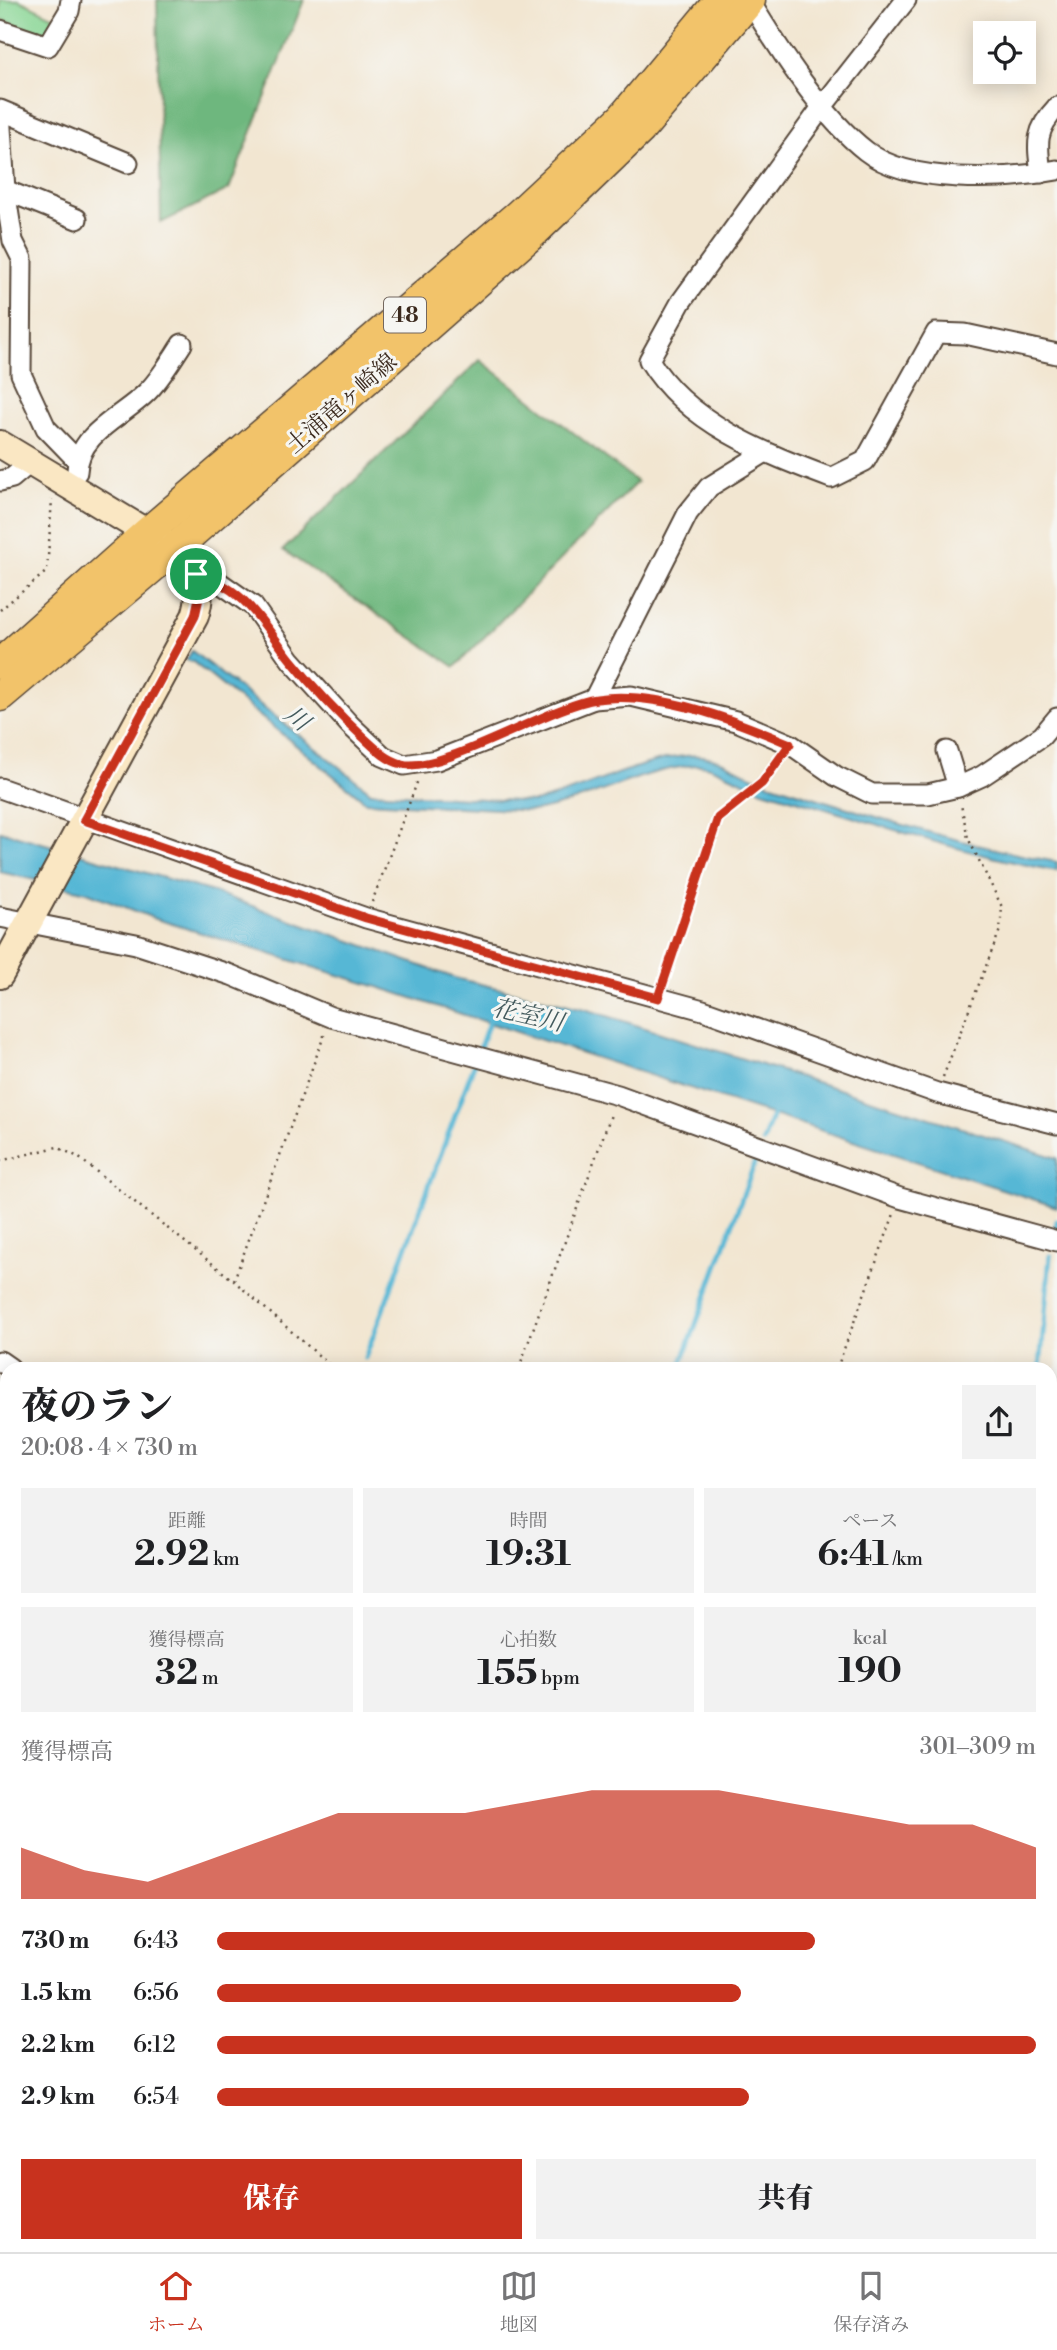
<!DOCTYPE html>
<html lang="ja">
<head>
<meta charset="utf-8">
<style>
	body { margin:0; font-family:"Libre Bodoni","Noto Serif JP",serif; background:#f2f2f2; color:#202124; height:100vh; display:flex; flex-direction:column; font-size:26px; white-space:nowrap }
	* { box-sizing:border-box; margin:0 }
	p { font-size:23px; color:#757577 }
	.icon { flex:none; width:38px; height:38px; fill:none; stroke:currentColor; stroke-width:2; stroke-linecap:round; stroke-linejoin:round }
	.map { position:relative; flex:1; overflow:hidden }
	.side { position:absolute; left:0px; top:1362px; width:1057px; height:891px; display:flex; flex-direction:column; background:#fff; border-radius:21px 21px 0 0; box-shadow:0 4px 18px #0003 }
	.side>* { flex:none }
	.controls { position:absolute; left:973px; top:21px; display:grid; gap:14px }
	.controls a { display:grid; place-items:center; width:63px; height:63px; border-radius:0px; background:#fff; box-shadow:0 4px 18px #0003; font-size:35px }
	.pin { position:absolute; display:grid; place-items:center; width:60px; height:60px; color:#fff; margin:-30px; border:4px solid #fff; border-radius:50%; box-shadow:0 2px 7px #0007 }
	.round { display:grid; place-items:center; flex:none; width:74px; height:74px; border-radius:0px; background:#f2f2f2 }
	.overview { display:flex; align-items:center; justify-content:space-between; height:119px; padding:0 21px }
	h1 { font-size:38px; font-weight:800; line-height:52px }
	.stats { display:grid; grid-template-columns:repeat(3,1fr); gap:10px; height:119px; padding:7px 21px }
	.stats div { display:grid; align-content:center; border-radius:0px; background:#f2f2f2; text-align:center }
	.stats b { font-size:35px; font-weight:800 }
	.stats small { font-size:19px; font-weight:400 }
	.stats p { font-size:19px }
	.chart { height:196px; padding:14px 21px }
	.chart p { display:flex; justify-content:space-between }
	.chart svg { width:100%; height:126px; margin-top:7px; fill:#c8321e; opacity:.7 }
	.button { display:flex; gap:14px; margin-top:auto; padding:14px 21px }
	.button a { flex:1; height:80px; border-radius:0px; background:#c8321e; color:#fff; font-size:28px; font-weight:800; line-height:80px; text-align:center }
	.button a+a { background:#f2f2f2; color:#202124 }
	ul { padding:0 21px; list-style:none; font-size:23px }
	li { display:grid; grid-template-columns:112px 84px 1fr; align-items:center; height:52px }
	li i { height:18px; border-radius:9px; background:#c8321e }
	.menu { display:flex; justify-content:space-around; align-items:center; height:98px; border-top:2px solid #e0e0e0; background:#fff; font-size:19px; color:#757577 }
	.menu a { display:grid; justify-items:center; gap:4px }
	.menu .active { color:#c8321e }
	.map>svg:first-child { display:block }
	.built { fill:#e6daba }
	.green { fill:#88d694; stroke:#628059; stroke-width:2 }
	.forest { fill:#6eb77e; stroke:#54704e; stroke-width:2 }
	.water { fill:#56b7d5; stroke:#48707a; stroke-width:2 }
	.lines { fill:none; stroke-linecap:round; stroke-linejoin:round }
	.stream { stroke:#56b7d5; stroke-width:5 }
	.street-casing { stroke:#564639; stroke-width:23 }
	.secondary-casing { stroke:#564639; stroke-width:30 }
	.primary-casing { stroke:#564639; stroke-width:33 }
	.path { stroke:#564639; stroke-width:2.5; stroke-dasharray:2 5; stroke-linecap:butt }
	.street { stroke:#fff; stroke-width:19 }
	.secondary { stroke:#fae7c3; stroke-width:26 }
	.primary { stroke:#f2c36a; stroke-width:30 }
	.route-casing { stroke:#fff; stroke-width:14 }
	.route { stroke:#c8321e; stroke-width:9 }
	.labels { text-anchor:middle; stroke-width:6; stroke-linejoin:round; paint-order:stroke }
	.shield { fill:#f6f6f2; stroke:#73675e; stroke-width:2 }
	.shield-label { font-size:21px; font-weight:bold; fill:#3b2a1e }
	.street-label { font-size:23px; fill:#3b2a1e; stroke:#f6f6f2 }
	.water-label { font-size:24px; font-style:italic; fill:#445b5e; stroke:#f6f6f2 }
</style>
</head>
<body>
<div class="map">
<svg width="1057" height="2252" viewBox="0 0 1057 2252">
	<rect width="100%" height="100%" fill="#f6f6f2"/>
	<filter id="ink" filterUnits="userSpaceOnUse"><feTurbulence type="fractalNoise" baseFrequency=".0143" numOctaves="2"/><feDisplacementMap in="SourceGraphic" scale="14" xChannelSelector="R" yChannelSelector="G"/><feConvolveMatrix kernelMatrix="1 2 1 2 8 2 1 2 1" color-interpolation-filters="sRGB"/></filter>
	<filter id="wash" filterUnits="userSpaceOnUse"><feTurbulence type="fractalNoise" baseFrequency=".00686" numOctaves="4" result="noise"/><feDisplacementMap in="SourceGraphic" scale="28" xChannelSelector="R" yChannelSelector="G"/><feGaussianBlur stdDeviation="1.57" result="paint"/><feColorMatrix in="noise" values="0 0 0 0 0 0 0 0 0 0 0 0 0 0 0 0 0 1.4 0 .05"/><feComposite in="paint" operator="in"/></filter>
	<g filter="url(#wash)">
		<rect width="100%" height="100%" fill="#f2e6d1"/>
		<path class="built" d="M479,2245H748L734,2252H483Z"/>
		<path class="green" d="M0,0H19L61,20L47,36L0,19Z"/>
		<g class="forest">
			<path d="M157,0H304L229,189L161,223Z"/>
			<path d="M480,360L637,482L455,667L283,550Z"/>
			<path d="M7,2140V2245H276L281,2252H0V2144Z"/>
			<path d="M852,2245H963V2252H840Z"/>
		</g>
		<g class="water">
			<path d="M192,651L371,792L534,802C584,792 654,751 702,756C723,758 746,775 766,782C862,813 958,844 1057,862V871C957,853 863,819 766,791C747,786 714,764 697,765C640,769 589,802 534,811L366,802L193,662L186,660Z"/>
			<path d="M0,831L213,892L455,978L585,1009L1057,1158V1207L378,987L156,919L87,892L0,872Z"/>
			<path d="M514,2245H548L550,2252H516Z"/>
		</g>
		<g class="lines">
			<g class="stream">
				<path d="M478,1053L490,1019"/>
				<path d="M763,1142L775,1108"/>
				<path d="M1055,1232L1057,1221"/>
				<path d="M365,1358L475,1062"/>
				<path d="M680,1368L759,1151"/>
				<path d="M1040,1368L1050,1256"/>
			</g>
		</g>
	</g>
	<g filter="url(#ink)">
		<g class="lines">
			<defs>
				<g id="street">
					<path d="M749,0C778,48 822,117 866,151C909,185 1006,180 1057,170"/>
					<path d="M906,0L822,107L681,302L649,360C687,423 764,453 831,478L865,461L936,333L965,334L1057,354"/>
					<path d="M0,30L48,46L69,11L71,0"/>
					<path d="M0,110L128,163"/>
					<path d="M0,112L5,190L13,241L22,259L21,374L46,428L77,460"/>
					<path d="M1041,173C1037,143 1035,130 1057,107"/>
					<path d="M5,190L77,219"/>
					<path d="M77,472C78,431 126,416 150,389C162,376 172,359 182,344"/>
					<path d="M0,481L12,478L31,462"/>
					<path d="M196,574L213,578L253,606L291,660L350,725L383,756L404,765L437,760L594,699L631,696L736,721L790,744L836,776L872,794H928L958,787L982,776L1042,736L1057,718"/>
					<path d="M594,699L688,513L709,487L764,453"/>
					<path d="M947,751L958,787"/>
					<path d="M0,788L366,918L703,1010L937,1093L1057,1124"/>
					<path d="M0,917L136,944L231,975L331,1017L618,1095L900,1198L1057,1241"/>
					<path d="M0,1361L10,1368"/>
					<path d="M1050,1659L1057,1658"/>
					<path d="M0,1665L7,1657"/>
					<path d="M761,2252L774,2245"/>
				</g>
				<g id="secondary">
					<path d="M0,444L174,549C194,571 205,585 195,616L0,975"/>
					<path d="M0,1788H7"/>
					<path d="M1050,1918H1057"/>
				</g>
				<g id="primary">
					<path d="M0,664L147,533L518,215L622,118L720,0"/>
					<path d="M0,696L174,549L533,233L640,130L750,0"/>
				</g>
			</defs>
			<use href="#street" class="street-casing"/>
			<use href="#secondary" class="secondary-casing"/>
			<use href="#primary" class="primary-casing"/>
			<g class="path">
				<path d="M0,610L47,571L52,499"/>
				<path d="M372,902L418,780"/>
				<path d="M664,981L718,818L762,783L780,758"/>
				<path d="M943,1077L1000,930L1002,907L968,838L961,805"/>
				<path d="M0,1161L57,1147L78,1157L234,1281L333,1368"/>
				<path d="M234,1280L325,1033"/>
				<path d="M519,1368L612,1112"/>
				<path d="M837,1368L894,1214"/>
			</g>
			<use href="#street" class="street"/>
			<use href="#secondary" class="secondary"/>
			<use href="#primary" class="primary"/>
		</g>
	</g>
	<g class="lines" filter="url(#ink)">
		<defs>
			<path id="route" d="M196,574C244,586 262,623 291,660C313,687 338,714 363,737C375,748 386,760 402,764C441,774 551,705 597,699C658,690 734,720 790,744L762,783L718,818L658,998L366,918L84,820L195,616L201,589Z"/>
		</defs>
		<use href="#route" class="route-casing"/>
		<use href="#route" class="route"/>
	</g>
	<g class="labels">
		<rect class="shield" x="384" y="297.5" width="42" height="35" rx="5"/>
		<g class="shield-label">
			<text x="405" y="322">48</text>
		</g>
		<g class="street-label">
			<text transform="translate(341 403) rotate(-41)" y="8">土浦竜ヶ崎線</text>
		</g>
		<g class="water-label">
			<text transform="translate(297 718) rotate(39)" y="8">川</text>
			<text transform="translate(528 1015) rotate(13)" y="8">花室川</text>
		</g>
	</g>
</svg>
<div class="controls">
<a><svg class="icon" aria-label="locate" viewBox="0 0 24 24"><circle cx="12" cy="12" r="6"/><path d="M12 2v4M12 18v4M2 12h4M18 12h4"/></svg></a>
</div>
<div class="pin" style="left:196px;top:574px;background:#1e9e55"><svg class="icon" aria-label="arrive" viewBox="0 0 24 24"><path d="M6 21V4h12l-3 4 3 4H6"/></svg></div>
<section class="side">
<div class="overview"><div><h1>夜のラン</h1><p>20:08 · 4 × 730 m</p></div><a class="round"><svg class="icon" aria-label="share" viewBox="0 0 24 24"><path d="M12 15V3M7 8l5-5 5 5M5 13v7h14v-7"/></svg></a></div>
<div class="stats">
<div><p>距離</p><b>2.92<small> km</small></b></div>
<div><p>時間</p><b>19:31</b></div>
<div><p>ペース</p><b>6:41<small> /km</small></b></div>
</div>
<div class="stats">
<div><p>獲得標高</p><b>32<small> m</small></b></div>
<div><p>心拍数</p><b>155<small> bpm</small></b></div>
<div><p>kcal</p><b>190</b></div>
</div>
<div class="chart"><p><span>獲得標高</span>301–309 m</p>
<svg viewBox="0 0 160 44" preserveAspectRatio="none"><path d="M0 44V26L10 34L20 38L30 30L40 22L50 14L60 14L70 14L80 10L90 6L100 6L110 6L120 10L130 14L140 18L150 18L160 26V44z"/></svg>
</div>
<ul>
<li><b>730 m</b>6:43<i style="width:73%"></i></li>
<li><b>1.5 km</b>6:56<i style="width:64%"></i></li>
<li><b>2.2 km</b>6:12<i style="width:100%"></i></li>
<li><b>2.9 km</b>6:54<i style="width:65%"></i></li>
</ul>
<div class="button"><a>保存</a><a>共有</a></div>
</section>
</div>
<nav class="menu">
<a class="active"><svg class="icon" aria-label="home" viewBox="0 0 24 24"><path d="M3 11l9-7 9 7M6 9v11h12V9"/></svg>ホーム</a>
<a><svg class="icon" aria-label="map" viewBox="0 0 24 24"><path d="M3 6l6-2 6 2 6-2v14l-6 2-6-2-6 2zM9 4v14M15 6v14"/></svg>地図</a>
<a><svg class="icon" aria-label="saved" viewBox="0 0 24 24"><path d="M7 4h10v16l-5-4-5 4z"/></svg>保存済み</a>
</nav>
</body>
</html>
